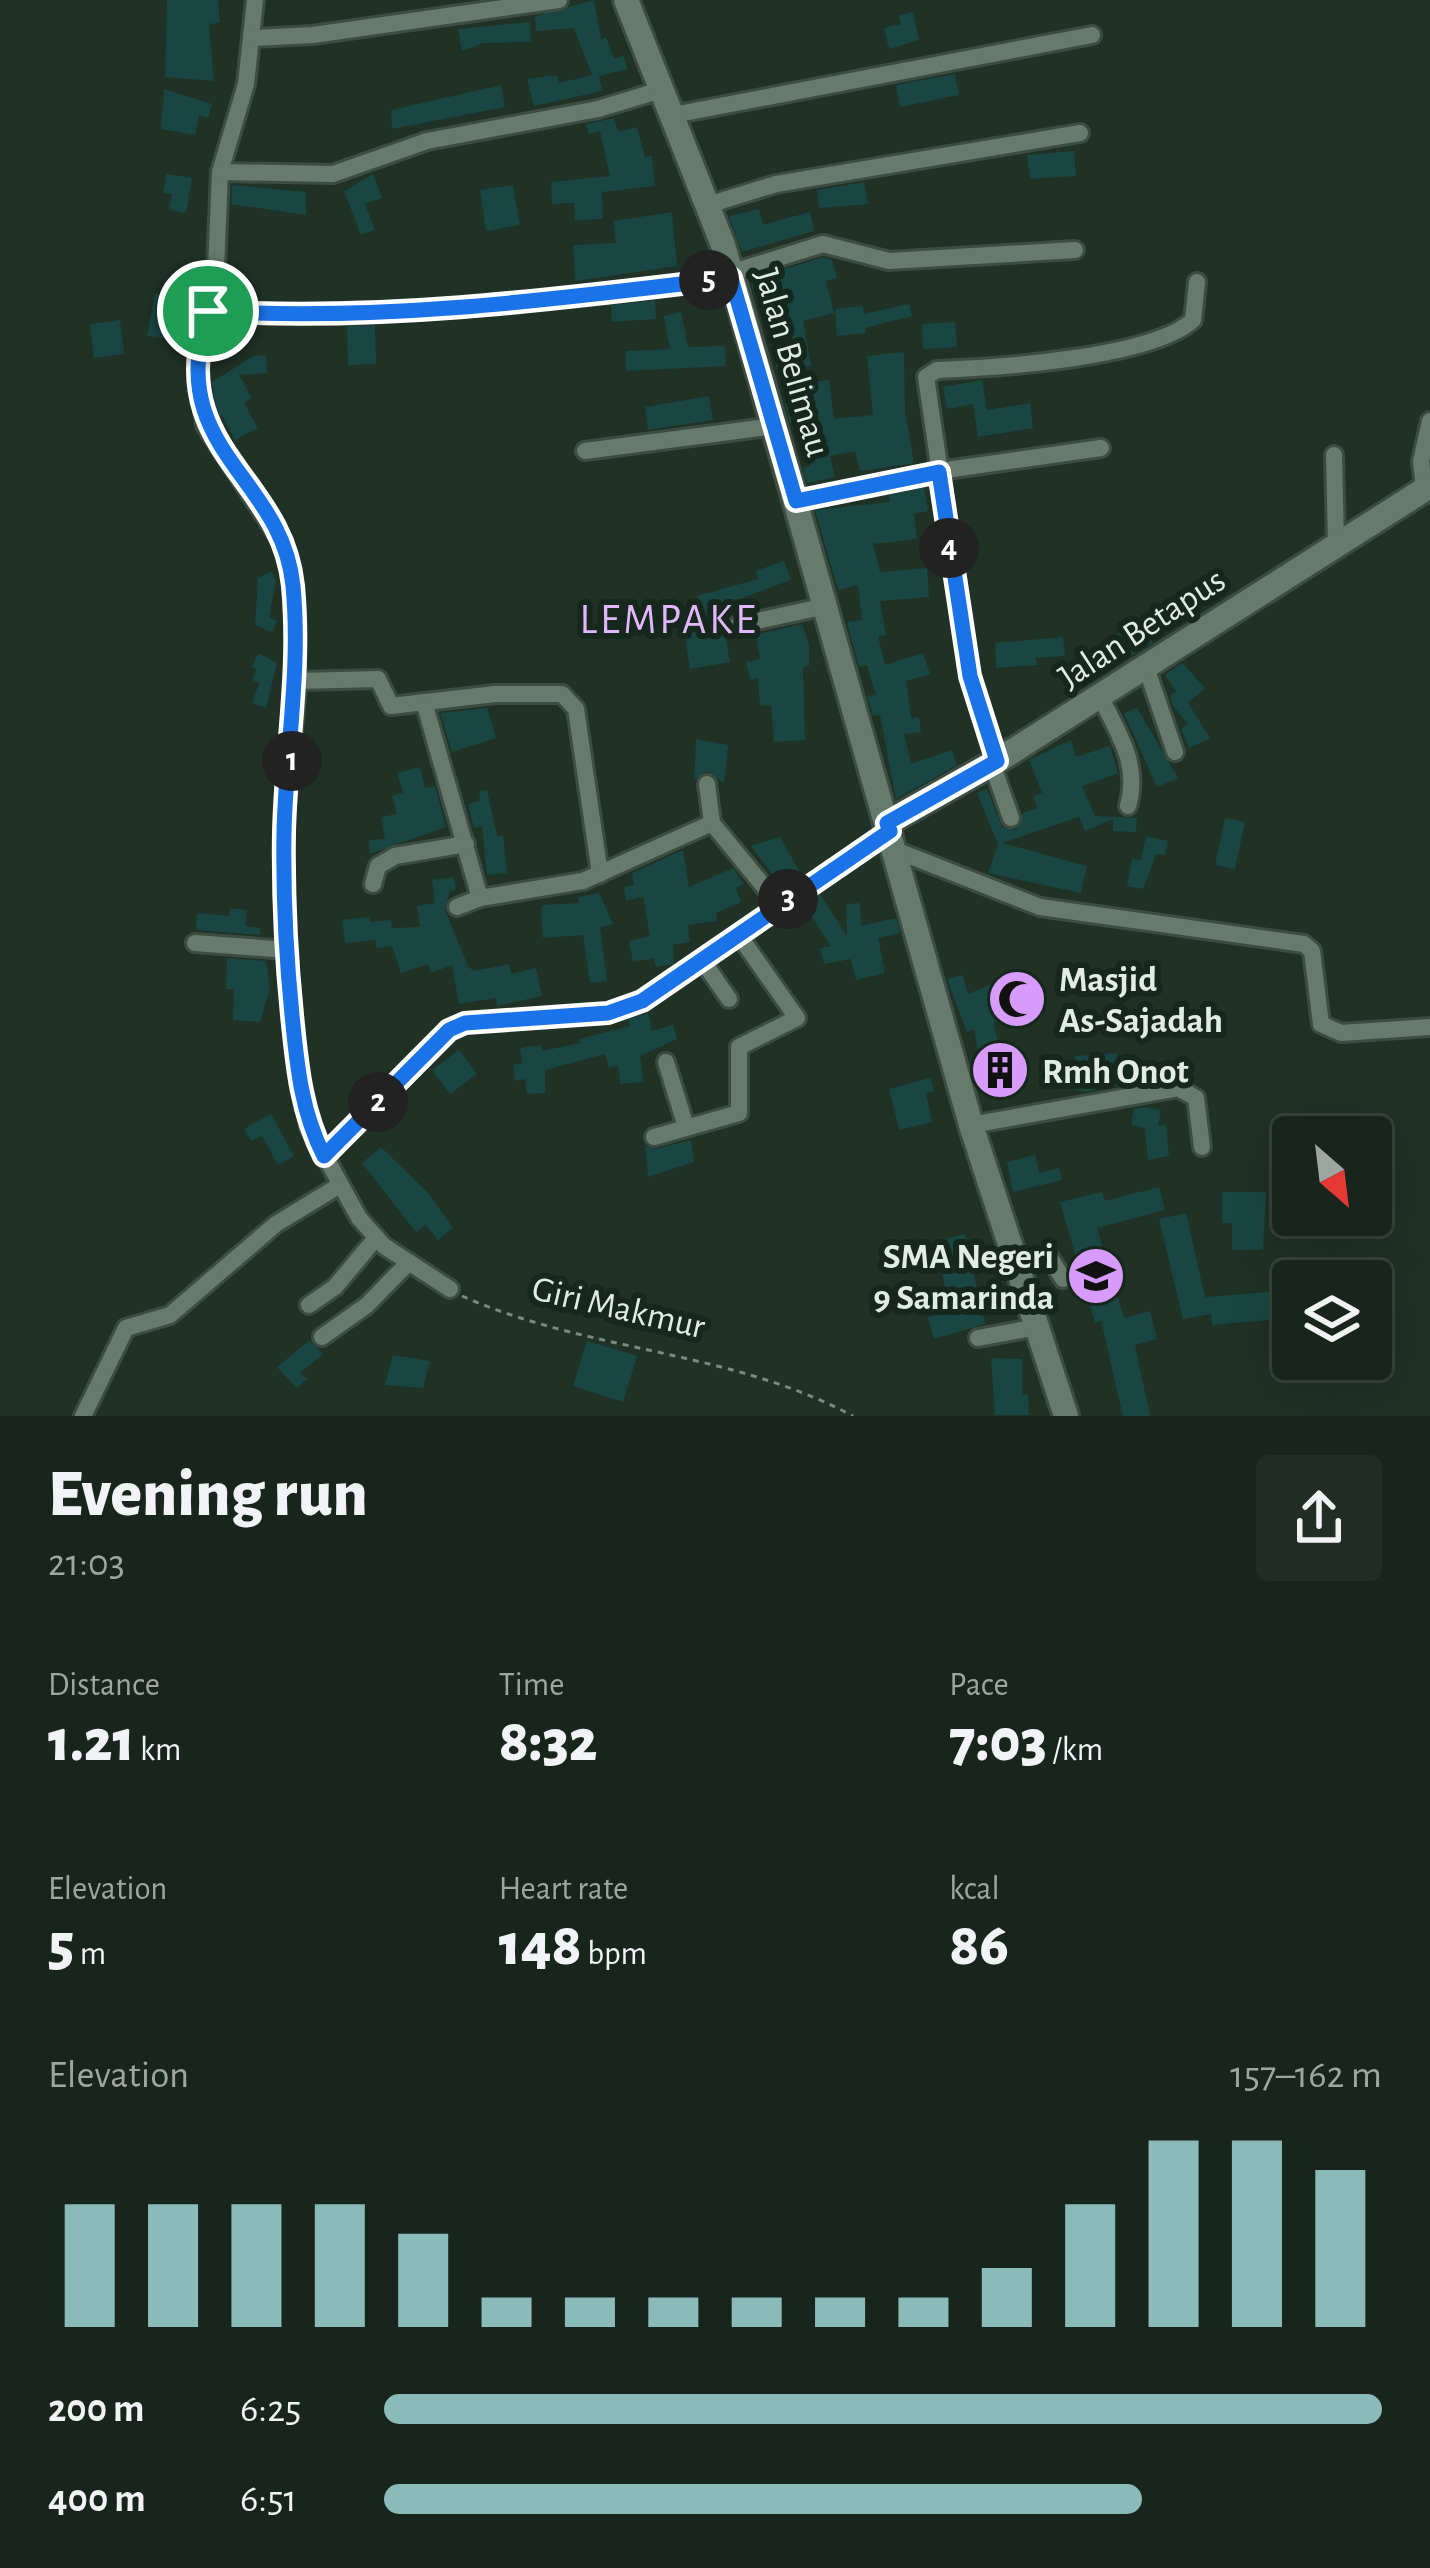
<!DOCTYPE html>
<html lang="en">
<head>
<meta charset="utf-8">
<style>
	body { margin:0; font-family:"Alegreya Sans",sans-serif; background:#212d25; color:#f1f3f6; height:100vh; display:flex; flex-direction:column; font-size:45px; white-space:nowrap }
	* { box-sizing:border-box; margin:0 }
	p { font-size:39px; color:#9fa5a3 }
	.icon { flex:none; width:66px; height:66px; fill:none; stroke:currentColor; stroke-width:2; stroke-linecap:round; stroke-linejoin:round }
	.map { position:relative; height:1416px; overflow:hidden }
	.panel { display:flex; flex-direction:column; background:#18251c; flex:1 }
	.panel>* { flex:none }
	.needle { width:78px; rotate:152deg }
	.tools { position:absolute; left:1272px; top:1116px; display:grid; gap:24px }
	.tools a { display:grid; place-items:center; width:120px; height:120px; border-radius:12px; background:#18251c; box-shadow:0 12px 48px #0002,0 0 0 3px #36423b; font-size:60px }
	.pin { position:absolute; display:grid; place-items:center; width:102px; height:102px; color:#fff; margin:-51px; border:6px solid #fff; border-radius:50%; box-shadow:0 3px 12px #0007 }
	.km { position:absolute; width:60px; height:60px; margin:-30px; border-radius:50%; background:#222; color:#fff; font-size:33px; line-height:60px; text-align:center }
	.round { display:grid; place-items:center; flex:none; width:126px; height:126px; border-radius:12px; background:#212d25 }
	.head { display:flex; align-items:center; justify-content:space-between; height:204px; padding:0 48px }
	h1 { font-size:66px; font-weight:800; line-height:90px }
	.figures { display:grid; grid-template-columns:repeat(3,1fr); gap:18px; height:204px; padding:12px 48px }
	.figures div { display:grid; align-content:center }
	.figures b { font-size:60px; font-weight:800 }
	.figures small { font-size:33px; font-weight:400 }
	.figures p { font-size:33px }
	.chart { height:336px; padding:24px 48px }
	.chart p { display:flex; justify-content:space-between }
	.chart svg { width:100%; height:216px; margin-top:12px; stroke:#8bbbb9; stroke-width:6 }
	ul { padding:0 48px; list-style:none; font-size:39px }
	li { display:grid; grid-template-columns:192px 144px 1fr; align-items:center; height:90px }
	li i { height:30px; border-radius:15px; background:#8bbbb9 }
	.map>svg:first-child { display:block }
	.building { fill:#194642 }
	.lines { fill:none; stroke-linecap:round; stroke-linejoin:round }
	.street-casing { stroke:#3c4c42; stroke-width:22 }
	.secondary-casing { stroke:#3c4c42; stroke-width:30 }
	.path { stroke:#7b8980; stroke-width:3; stroke-dasharray:6 6; stroke-linecap:butt }
	.street { stroke:#667a6d; stroke-width:16 }
	.secondary { stroke:#667a6d; stroke-width:24 }
	.route-casing { stroke:#fff; stroke-width:24 }
	.route { stroke:#1a73e8; stroke-width:15 }
	.labels { text-anchor:middle; stroke-width:12; stroke-linejoin:round; paint-order:stroke }
	.street-label { font-size:36px; fill:#e1ece5; stroke:#16271d }
	.poi-label { font-size:36px; font-weight:bold; fill:#e1ece5; stroke:#16271d; text-anchor:start }
	.quarter-label { font-size:42px; letter-spacing:3px; fill:#e1b8fa; stroke:#16271d }
</style>
</head>
<body>
<div class="map">
<svg width="1430" height="1416" viewBox="0 0 1430 1416">
	<rect width="100%" height="100%" fill="#203126"/>
	<g class="building">
		<path d="M167,0H218L220,23L209,24L214,81L165,77Z"/>
		<path d="M594,0L601,39L606,37L614,59L624,56L627,69L599,76L602,91L534,106L527,79L557,75L559,83L592,75L574,28L536,31L535,16Z"/>
		<path d="M913,12L919,40L889,49L884,28L901,24L899,15Z"/>
		<path d="M530,22L531,42L483,43L462,51L458,29Z"/>
		<path d="M955,74L959,95L900,107L896,85Z"/>
		<path d="M501,85L505,107L392,129L391,110Z"/>
		<path d="M164,89L212,104L208,118L199,115L195,135L161,129Z"/>
		<path d="M614,118L618,132L637,127L645,157L652,156L655,186L602,192L603,219L575,220L574,203L552,204L551,182L610,176L600,131L589,134L586,124Z"/>
		<path d="M1074,151L1076,176L1030,179L1027,155Z"/>
		<path d="M166,174L192,178L186,213L169,210L172,194L163,193Z"/>
		<path d="M373,174L382,198L365,204L375,230L361,235L344,191Z"/>
		<path d="M864,182L868,204L819,208L817,190Z"/>
		<path d="M232,185L306,192V215L231,204Z"/>
		<path d="M513,185L520,225L486,231L480,190Z"/>
		<path d="M759,209L763,225L810,212L814,231L742,252L729,216Z"/>
		<path d="M672,212L677,266L575,281L573,245L616,243L613,221Z"/>
		<path d="M823,257L832,260L837,278L826,281L834,313L803,321L811,366L777,372L773,346L794,342L780,292L756,300L750,280Z"/>
		<path d="M155,293L179,298L172,340L147,336Z"/>
		<path d="M655,300L656,319L612,322L611,305Z"/>
		<path d="M909,304L912,316L865,328L866,333L837,336L835,309L863,306L864,314Z"/>
		<path d="M681,312L688,347L725,346L726,366L626,371V351L670,349L664,316Z"/>
		<path d="M120,320L124,354L94,358L90,324Z"/>
		<path d="M955,322L957,347L923,349L922,324Z"/>
		<path d="M375,325L376,364L348,365L347,326Z"/>
		<path d="M904,352L905,412L914,463L860,471L855,451L830,456L835,477L807,483L803,468L811,466L801,420L790,423L785,403L811,397L809,383L829,380L834,419L873,415L867,356Z"/>
		<path d="M266,355L267,373L239,375L252,398L244,403L258,428L235,440L222,415L217,418L212,382L253,356Z"/>
		<path d="M982,380L987,410L1030,403L1033,428L978,437L973,404L947,409L943,387Z"/>
		<path d="M709,396L713,420L648,430L645,407Z"/>
		<path d="M924,487L928,511L914,514L917,539L873,544L880,572L927,568L929,597L880,601L886,635L878,636L885,665L923,653L930,674L906,681L911,718L919,717L921,732L904,734L911,764L952,750L957,765L896,799L880,715L873,716L867,696L876,695L867,665L859,667L847,622L862,620L858,585L838,590L815,510L890,502L889,495Z"/>
		<path d="M784,561L791,580L720,606L730,662L690,669L681,616L704,612L697,596L758,579L756,571Z"/>
		<path d="M271,571L276,580L269,617L277,621L272,632L255,625L258,578Z"/>
		<path d="M1141,621L1153,643L1126,659L1114,636Z"/>
		<path d="M802,624L809,644V666L803,667L805,740L774,742L771,705L760,706L758,678L750,680L746,662L760,659L756,637L762,633Z"/>
		<path d="M1063,637L1065,656L1035,658L1038,665L996,668L995,643Z"/>
		<path d="M258,653L277,663L266,708L252,703L259,683L252,680L257,670L252,667Z"/>
		<path d="M1182,663L1205,688L1188,703L1210,738L1189,748L1181,729L1188,724L1173,706L1170,696L1176,691L1165,675Z"/>
		<path d="M487,708L496,738L452,752L440,713Z"/>
		<path d="M1137,708L1178,778L1157,787L1124,713Z"/>
		<path d="M696,739L728,745L724,783L707,771L694,780Z"/>
		<path d="M1071,740L1076,757L1110,746L1118,773L1082,786L1095,816L1137,818L1136,832L1113,831V819L1085,831L1079,817L1002,843L1087,866L1081,893L988,873L998,844L977,793L987,789L1002,827L1016,830L1023,813L1037,808L1033,796L1042,793L1029,760Z"/>
		<path d="M420,767L425,788L435,786L446,827L370,854L369,840L385,839L381,817L397,814L392,796L403,793L397,773Z"/>
		<path d="M487,790L497,836H503L507,873L487,875L482,826L474,828L468,804L480,801L479,791Z"/>
		<path d="M1225,818L1245,822L1235,869L1215,865Z"/>
		<path d="M1146,836L1168,841L1165,855L1156,854L1143,889L1127,886L1132,859L1141,860Z"/>
		<path d="M780,837L802,876L783,889L751,846Z"/>
		<path d="M683,850L689,887L733,868L744,884L736,888L741,902L716,913L717,921L688,925L690,942L673,945L674,964L656,967L654,958L633,962L629,941L650,936L643,897L626,901L624,887L634,885L632,873Z"/>
		<path d="M454,877L456,890L450,891L445,910L468,966L473,971L509,964L511,974L536,968L542,996L497,1006L496,998L459,1004L452,965L431,973L428,964L401,973L392,946L376,948V940L345,943L342,920L369,917L370,922L391,920L392,928L420,927L417,906L435,903L432,880Z"/>
		<path d="M599,893L613,924L600,927L607,981L590,983L583,935L543,938L541,916L542,905L579,903L578,897Z"/>
		<path d="M820,894L847,936L846,904L860,903L861,926L896,918L900,933L878,938L885,973L856,980L851,959L824,964L820,948L831,946L812,917L797,927L789,915Z"/>
		<path d="M230,908L247,910L245,926L260,928V935L196,930L197,913L229,916Z"/>
		<path d="M227,958L266,961L270,988L260,1022L233,1020L234,989H226Z"/>
		<path d="M963,975L968,994L994,983L1033,977L1039,1015L994,1022L1001,1058L1017,1056L1021,1077L983,1083L974,1029L967,1032L947,979Z"/>
		<path d="M648,1013L652,1031L673,1025L677,1039L640,1056L644,1082L620,1084L618,1065L609,1068L605,1054L545,1070V1093L527,1094L525,1079L515,1081L513,1065L522,1063L520,1048L541,1045L542,1051L580,1043L579,1039L630,1026L628,1019Z"/>
		<path d="M459,1050L477,1074L450,1094L432,1070Z"/>
		<path d="M1117,1053V1058L1140,1059L1138,1082L1085,1092L1067,1087L1065,1070L1076,1069L1075,1056Z"/>
		<path d="M930,1078L934,1091L926,1093L932,1122L899,1130L889,1089Z"/>
		<path d="M1145,1107L1161,1110L1158,1126L1166,1124L1169,1156L1148,1160L1145,1128L1131,1125L1134,1109Z"/>
		<path d="M271,1114L294,1156L278,1165L262,1136L251,1141L244,1129Z"/>
		<path d="M691,1140L694,1162L648,1177L645,1146L656,1149Z"/>
		<path d="M381,1147L427,1192L453,1228L438,1240L426,1225L416,1232L362,1163Z"/>
		<path d="M1035,1155L1039,1173L1059,1168L1062,1180L1013,1192L1007,1162Z"/>
		<path d="M1159,1187L1165,1210L1097,1228L1124,1318L1150,1311L1157,1339L1135,1345L1150,1416H1123L1101,1321L1095,1323L1060,1202L1102,1192L1105,1201Z"/>
		<path d="M1222,1192H1266L1263,1250H1232V1223H1222Z"/>
		<path d="M1186,1213L1205,1297L1293,1290V1318L1212,1325L1211,1314L1183,1319L1159,1219Z"/>
		<path d="M965,1234L985,1324L934,1339L928,1317L949,1312L937,1241Z"/>
		<path d="M310,1340L323,1354L300,1373L307,1379L297,1388L277,1367Z"/>
		<path d="M587,1341L637,1356L623,1402L573,1386Z"/>
		<path d="M393,1355L430,1361L423,1388L385,1385Z"/>
		<path d="M991,1358L1022,1359V1395H1028L1029,1415H995Z"/>
	</g>
	<g class="lines">
		<defs>
			<g id="street">
				<path d="M255,0L246,84L220,172L216,269L197,361L205,425L284,545L292,582L297,686L284,831L287,950L298,1071L309,1127L359,1218L384,1246L450,1289"/>
				<path d="M253,38L313,35L559,0"/>
				<path d="M673,115L1092,35"/>
				<path d="M220,172L333,174L427,141L598,109L661,90"/>
				<path d="M708,205L776,184L1080,133"/>
				<path d="M730,273L823,244L889,261L1075,250"/>
				<path d="M208,311C381,322 559,299 731,278"/>
				<path d="M585,451L774,426"/>
				<path d="M1334,455L1336,545"/>
				<path d="M1424,489L1421,461L1430,421"/>
				<path d="M796,501L939,471L1101,448"/>
				<path d="M738,625L826,606"/>
				<path d="M1146,667L1175,752"/>
				<path d="M297,681L378,679L391,706L495,694H562L576,709L600,874"/>
				<path d="M1100,696C1118,733 1140,764 1128,806"/>
				<path d="M424,702L480,898L583,881L712,823"/>
				<path d="M997,761L970,676L926,377L937,370C994,368 1152,358 1193,320L1197,282"/>
				<path d="M992,764L1011,818"/>
				<path d="M707,784L712,823L779,905"/>
				<path d="M895,850L1040,907L1304,944L1312,951L1321,1024L1341,1033L1430,1027"/>
				<path d="M373,884L378,866L395,856L466,844"/>
				<path d="M457,907L480,898"/>
				<path d="M195,943L287,950"/>
				<path d="M702,960L729,999"/>
				<path d="M666,1062L686,1127"/>
				<path d="M971,1125L1178,1088L1196,1098L1202,1147"/>
				<path d="M654,1137L739,1113V1047L797,1018L738,934"/>
				<path d="M324,1156L449,1031L465,1023L608,1013L642,1001L890,831"/>
				<path d="M1014,1265L1051,1259L1063,1279"/>
				<path d="M309,1305L335,1287L376,1238"/>
				<path d="M322,1337L367,1305L409,1262"/>
				<path d="M978,1338L1037,1327"/>
				<path d="M83,1416L126,1328L170,1315L276,1224L340,1185"/>
			</g>
			<g id="secondary">
				<path d="M626,0L723,245L971,1125L1066,1416"/>
				<path d="M887,823L997,761L1430,486"/>
			</g>
		</defs>
		<use href="#street" class="street-casing"/>
		<use href="#secondary" class="secondary-casing"/>
		<path class="path" d="M462,1296C588,1352 730,1350 853,1416"/>
		<use href="#street" class="street"/>
		<use href="#secondary" class="secondary"/>
	</g>
	<g class="lines">
		<defs>
			<path id="route" d="M731,278L796,501L939,472L970,676L997,761L887,823L890,831L642,1001L608,1013L465,1023L449,1030L324,1156C301,1111 297,1065 292,1015C286,955 283,893 284,832C286,749 301,670 293,586C282,474 163,451 208,311C381,322 559,299 731,278Z"/>
		</defs>
		<use href="#route" class="route-casing"/>
		<use href="#route" class="route"/>
	</g>
	<defs>
		<symbol id="mosque-disc" viewBox="-11 -11 22 22"><circle r="9.5" fill="#d79bf9" stroke="#16271d"/><path d="M3.5-4.9A6 6 0 1 0 3.5 4.9A5 5 0 1 1 3.5-4.9Z" fill="#111"/></symbol>
		<symbol id="building-disc" viewBox="-11 -11 22 22"><circle r="9.5" fill="#d79bf9" stroke="#16271d"/><path d="M-4-6H4V6H1V3H-1V6H-4ZM-2.5-4.3h1.7v1.8h-1.7ZM.8-4.3h1.7v1.8H.8ZM-2.5-1h1.7V.8h-1.7ZM.8-1h1.7V.8H.8Z" fill="#111"/></symbol>
		<symbol id="school-disc" viewBox="-11 -11 22 22"><circle r="9.5" fill="#d79bf9" stroke="#16271d"/><path d="M0-5L7-2L0 1L-7-2ZM-4 1L0 2.5L4 1V4Q0 6-4 4Z" fill="#111"/></symbol>
	</defs>
	<g fill-rule="evenodd">
		<use href="#mosque-disc" x="984" y="966" width="66" height="66"/>
		<use href="#building-disc" x="967" y="1037" width="66" height="66"/>
		<use href="#school-disc" x="1063" y="1243" width="66" height="66"/>
	</g>
	<g class="labels">
		<g class="street-label">
			<text transform="translate(794 362) rotate(74)" y="13">Jalan Belimau</text>
			<text transform="translate(1141 627) rotate(-33)" y="13">Jalan Betapus</text>
			<text transform="translate(619 1306) rotate(13)" y="13">Giri Makmur</text>
		</g>
		<g class="poi-label">
			<text x="1059" y="991">Masjid<tspan x="1059" dy="41">As-Sajadah</tspan></text>
			<text x="1042" y="1083">Rmh Onot</text>
			<text x="1054" y="1268" text-anchor="end">SMA Negeri<tspan x="1054" dy="41">9 Samarinda</tspan></text>
		</g>
		<g class="quarter-label">
			<text x="669" y="633">LEMPAKE</text>
		</g>
	</g>
</svg>
<div class="tools">
<a><svg class="needle" viewBox="-14 -14 28 28"><path d="M0-13l5 13h-10z" fill="#e53935"/><path d="M0 13l5-13h-10z" fill="#9fa5a3"/></svg></a>
<a><svg class="icon" aria-label="layers" viewBox="0 0 24 24"><path d="M12 4l9 5-9 5-9-5zM3 14l9 5 9-5"/></svg></a>
</div>
<div class="pin" style="left:208px;top:311px;background:#1e9e55"><svg class="icon" aria-label="arrive" viewBox="0 0 24 24"><path d="M6 21V4h12l-3 4 3 4H6"/></svg></div>
<b class="km" style="left:292px;top:761px">1</b>
<b class="km" style="left:378px;top:1102px">2</b>
<b class="km" style="left:788px;top:899px">3</b>
<b class="km" style="left:949px;top:548px">4</b>
<b class="km" style="left:709px;top:280px">5</b>
</div>
<section class="panel">
<div class="head"><div><h1>Evening run</h1><p>21:03</p></div><a class="round"><svg class="icon" aria-label="share" viewBox="0 0 24 24"><path d="M12 15V3M7 8l5-5 5 5M5 13v7h14v-7"/></svg></a></div>
<div class="figures">
<div><p>Distance</p><b>1.21<small> km</small></b></div>
<div><p>Time</p><b>8:32</b></div>
<div><p>Pace</p><b>7:03<small> /km</small></b></div>
</div>
<div class="figures">
<div><p>Elevation</p><b>5<small> m</small></b></div>
<div><p>Heart rate</p><b>148<small> bpm</small></b></div>
<div><p>kcal</p><b>86</b></div>
</div>
<div class="chart"><p><span>Elevation</span>157–162 m</p>
<svg viewBox="0 0 160 44" preserveAspectRatio="none"><path d="M5 44V19M15 44V19M25 44V19M35 44V19M45 44V25M55 44V38M65 44V38M75 44V38M85 44V38M95 44V38M105 44V38M115 44V32M125 44V19M135 44V6M145 44V6M155 44V12"/></svg>
</div>
<ul>
<li><b>200 m</b>6:25<i style="width:100%"></i></li>
<li><b>400 m</b>6:51<i style="width:76%"></i></li>
</ul>
</section>
</body>
</html>
